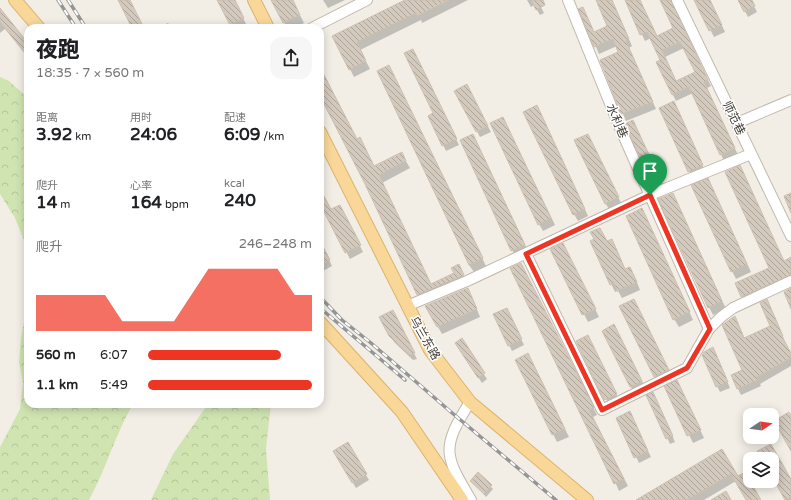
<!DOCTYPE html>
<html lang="zh">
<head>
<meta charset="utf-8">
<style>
	body { margin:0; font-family:"Varela Round","Noto Sans SC",sans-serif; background:#f6f6f6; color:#202124; height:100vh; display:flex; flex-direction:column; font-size:15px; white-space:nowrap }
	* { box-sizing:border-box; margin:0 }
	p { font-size:13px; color:#757577 }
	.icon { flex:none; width:22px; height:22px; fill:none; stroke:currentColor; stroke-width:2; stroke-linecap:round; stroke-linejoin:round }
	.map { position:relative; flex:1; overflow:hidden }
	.sheet { position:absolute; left:24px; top:24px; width:300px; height:384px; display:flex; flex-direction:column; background:#fff; border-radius:12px; box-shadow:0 2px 10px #0003 }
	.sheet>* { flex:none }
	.needle { width:26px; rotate:77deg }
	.fabs { position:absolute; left:743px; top:408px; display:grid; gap:8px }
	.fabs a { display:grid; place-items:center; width:36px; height:36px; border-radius:8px; background:#fff; box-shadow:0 2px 10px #0003; font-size:20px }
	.pin { position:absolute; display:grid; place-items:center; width:34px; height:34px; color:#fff; margin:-41px -17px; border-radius:50% 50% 50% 0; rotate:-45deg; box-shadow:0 0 4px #0007 }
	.pin .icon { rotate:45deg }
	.round { display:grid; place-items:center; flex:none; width:42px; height:42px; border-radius:12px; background:#f6f6f6 }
	.headline { display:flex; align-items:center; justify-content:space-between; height:68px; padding:0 12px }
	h1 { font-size:22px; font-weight:800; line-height:30px }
	.stats { display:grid; grid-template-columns:repeat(3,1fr); gap:6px; height:68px; padding:4px 12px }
	.stats div { display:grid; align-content:center }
	.stats b { font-size:17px; font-weight:800 }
	.stats small { font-size:11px; font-weight:400 }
	.stats p { font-size:11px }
	.chart { height:112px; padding:8px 12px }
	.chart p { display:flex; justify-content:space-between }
	.chart svg { width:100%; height:72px; margin-top:4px; fill:#ee3422; opacity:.7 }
	ul { padding:0 12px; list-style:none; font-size:13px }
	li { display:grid; grid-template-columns:64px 48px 1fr; align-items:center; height:30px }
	li i { height:10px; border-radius:5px; background:#ee3422 }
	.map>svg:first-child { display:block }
	.forest { fill:url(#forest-crowns) }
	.shadow { fill:#0003; fill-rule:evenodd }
	.building { fill:url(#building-back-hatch); stroke:#cdc0b0; fill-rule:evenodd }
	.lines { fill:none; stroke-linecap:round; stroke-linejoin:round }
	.minor-casing { stroke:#c0b8ac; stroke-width:12 }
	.major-casing { stroke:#ddb36a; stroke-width:14 }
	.minor { stroke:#fff; stroke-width:10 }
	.major { stroke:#f8d799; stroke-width:12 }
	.rail-casing { stroke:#959595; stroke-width:3.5 }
	.rail { stroke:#fff; stroke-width:2; stroke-dasharray:6; stroke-linecap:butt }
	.route-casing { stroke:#fff; stroke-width:8 }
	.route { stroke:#ee3422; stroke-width:5 }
	.labels { text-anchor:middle; stroke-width:3; stroke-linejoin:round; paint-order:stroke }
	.street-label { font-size:12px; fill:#443e36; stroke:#fff }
</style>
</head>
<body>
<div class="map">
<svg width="791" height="500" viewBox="0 0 791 500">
	<defs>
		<pattern id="forest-crowns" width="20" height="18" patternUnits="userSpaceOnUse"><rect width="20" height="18" fill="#d0e4b1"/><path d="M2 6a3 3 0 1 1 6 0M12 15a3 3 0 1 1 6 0" fill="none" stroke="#b4c599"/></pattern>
		<pattern id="building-back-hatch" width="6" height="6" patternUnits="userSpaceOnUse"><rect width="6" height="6" fill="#d3c9bc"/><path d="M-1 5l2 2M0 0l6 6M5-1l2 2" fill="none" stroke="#ada59a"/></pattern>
	</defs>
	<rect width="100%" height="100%" fill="#f2eee6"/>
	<g class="forest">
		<path d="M0,77L9,81L28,98V250L15,218L0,194Z"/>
		<path d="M28,302V404H133C115,435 106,469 89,500H0V447L20,409L23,383L19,362L21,338Z"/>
		<path d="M208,404H271L266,449L270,500H151L173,454Z"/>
	</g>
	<g class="shadow">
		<path d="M218,0H234L246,24L238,28H232Z"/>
		<path d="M272,0H292L304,23L293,28H287Z"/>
		<path d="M323,0H345L328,8Z"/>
		<path d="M408,0H468L422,23L421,20L360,50L370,69L354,77L333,36Z"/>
		<path d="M527,0H537L544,13L540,15L534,5L531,7Z"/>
		<path d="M597,0H612L632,46L629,48L656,109L626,121L601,61L620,52L617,46L599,54L580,9L583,8L594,33L608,26Z"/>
		<path d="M626,0H640L657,37L674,28L660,0H673L674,10L711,86L707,88L738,155L724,161L693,93L676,101L657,63L662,61L651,38L645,41ZM684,48L696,73L676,82L665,57Z"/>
		<path d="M695,0H710L725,32L714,37Z"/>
		<path d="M739,0H751L757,12L748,17Z"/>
		<path d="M0,9L28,44V57L5,29L0,33Z"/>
		<path d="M168,23L171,28H158Z"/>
		<path d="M179,25L181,28H172Z"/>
		<path d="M416,56L459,145L446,151L429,116L434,114Z"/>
		<path d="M320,68L357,140L374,167L401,153L410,168L382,183L431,285L462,273L467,282L422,301L366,183L320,97Z"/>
		<path d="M455,91H469L491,132L480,137Z"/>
		<path d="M660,108L677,110L706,173L693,179Z"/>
		<path d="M540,113L588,216L578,221L574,214Z"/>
		<path d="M503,118L555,225L543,231L539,224Z"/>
		<path d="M633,122L637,129L666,191L658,194L654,186Z"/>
		<path d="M473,135L529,253L516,258L461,140Z"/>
		<path d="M592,142L622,205L610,211L606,204Z"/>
		<path d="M439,168L486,266L474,272L469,265Z"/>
		<path d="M712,187L751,272L736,279L732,271Z"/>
		<path d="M320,190L331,211L343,212L363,252L350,259L325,211L320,214Z"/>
		<path d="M677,202L726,309L713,315L709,307Z"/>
		<path d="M646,217L693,320L679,327L674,319Z"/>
		<path d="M591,241L607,242L616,248L625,270L634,275L640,290L622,298L618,291L615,292Z"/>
		<path d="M320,242L332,266L321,272L320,270Z"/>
		<path d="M551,250L567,252L599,317L588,322Z"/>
		<path d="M784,262H791V285L747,304L736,284Z"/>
		<path d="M525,272L597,415L593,417L628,486L619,491Z"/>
		<path d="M472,297L480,317L442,334L426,306Z"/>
		<path d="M767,300L791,355V366L760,384L761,386L741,395L738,389L743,371L738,323L745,339L772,327Z"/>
		<path d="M620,307L638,308L672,378L659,384Z"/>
		<path d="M509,314L524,345L512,351L509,345Z"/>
		<path d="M395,317L417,359L413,360L394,342L390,335Z"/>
		<path d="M603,331L618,333L646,389L635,395Z"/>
		<path d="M461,340L487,379L482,383L459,349Z"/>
		<path d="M577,341L592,344L620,402L610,407Z"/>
		<path d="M716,354L730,388L720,392L717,386Z"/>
		<path d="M516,360L532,362L569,437L557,442Z"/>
		<path d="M677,381L704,438L693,443L666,387Z"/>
		<path d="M648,396L656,399L675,442L670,444Z"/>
		<path d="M617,418H632L651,457L639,463Z"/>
		<path d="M347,443L369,480L356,488L334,451Z"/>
		<path d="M771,445L791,481V500H786L772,475V459H763Z"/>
		<path d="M722,450L738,477L760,500H747L736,481L704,500H638Z"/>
		<path d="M478,474L493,489L486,497L472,481Z"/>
	</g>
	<g class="building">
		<path d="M118,0H130L144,28H132Z"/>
		<path d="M217,0H235L244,18L230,25Z"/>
		<path d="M271,0H293L300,15L283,23Z"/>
		<path d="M405,0H449L417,16L416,13L357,42L366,61L349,70L332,36Z"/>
		<path d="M531,0H543L545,5L536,10Z"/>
		<path d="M596,0H612L629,39L626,41L653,102L621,114L600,60L618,52L613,39L594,47L578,9L583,7L594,32L607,26Z"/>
		<path d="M625,0H640L657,36L673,28L660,0H671L708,80L704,82L735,148L720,155L689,87L672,95L656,62L660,60L647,32L640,35ZM680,42L695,72L676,81L662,50Z"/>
		<path d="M694,0H710L722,25L709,31Z"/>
		<path d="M738,0H752L755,6L744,12Z"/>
		<path d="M0,8L28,43V57L0,22Z"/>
		<path d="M413,49L457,139L442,146L428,116L433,113L404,53Z"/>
		<path d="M389,65L483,258L469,265L377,71Z"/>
		<path d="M320,67L357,139L360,137L374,166L402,152L406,161L379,175L431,284L454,273L451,268L459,264L464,275L462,276L417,295L365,184L320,96Z"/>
		<path d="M467,84L488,126L476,132L454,91Z"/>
		<path d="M674,101L703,165L688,172L659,108Z"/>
		<path d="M537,105L585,209L573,215L523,112Z"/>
		<path d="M503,117L551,218L538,225L490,123Z"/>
		<path d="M633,120L662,183L653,187L625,124Z"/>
		<path d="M473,134L525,245L511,251L460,140Z"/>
		<path d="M588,134L619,197L605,204L574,140Z"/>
		<path d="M740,165L784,261L791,257V275L741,297L735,283L769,268L725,172Z"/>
		<path d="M708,178L747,264L731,272L691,185Z"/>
		<path d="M320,189L331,209L340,205L361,245L345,253L320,204Z"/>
		<path d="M673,193L722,301L708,308L658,199Z"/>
		<path d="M791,193V213L784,196Z"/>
		<path d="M642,208L690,312L673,320L626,216Z"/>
		<path d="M600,228L607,241L612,239L625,269L630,267L637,282L617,291L614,283L610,285L590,241L594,239L590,232Z"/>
		<path d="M320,241L330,260L320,265Z"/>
		<path d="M563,243L596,309L582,315L550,249Z"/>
		<path d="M521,263L594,407L589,410L624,479L614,484L510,268Z"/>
		<path d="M468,288L477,309L437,327L425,306Z"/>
		<path d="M791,288V309L784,292Z"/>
		<path d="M634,299L669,370L654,377L619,306Z"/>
		<path d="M767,299L783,336L782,337L791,353V358L757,377L758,380L737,389L731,375L742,370L722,325L735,316L744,338L770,326L760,303Z"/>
		<path d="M507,308L522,339L508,346L493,314Z"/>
		<path d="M393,310L415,353L410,355L389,336L379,317Z"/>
		<path d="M614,324L642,381L630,387L602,331Z"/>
		<path d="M588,335L617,394L604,400L576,341Z"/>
		<path d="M462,338L485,373L478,378L455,343Z"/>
		<path d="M713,347L728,382L716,387L702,355L704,352Z"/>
		<path d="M528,353L565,429L552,435L515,360Z"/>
		<path d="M677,380L701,430L687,436L664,386Z"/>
		<path d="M653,392L673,436L666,439L646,395Z"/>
		<path d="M630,411L648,451L634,458L616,418Z"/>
		<path d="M789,412L791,416V451L774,421Z"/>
		<path d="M348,442L367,474L352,483L333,451Z"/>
		<path d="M771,444L791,479V497L785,500L772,477V459H762L757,451Z"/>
		<path d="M722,449L738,476L745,472L761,500H746L731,474L687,500H636Z"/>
		<path d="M478,472L492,485L484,494L470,481Z"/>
		<path d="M726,491L731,500H711Z"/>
	</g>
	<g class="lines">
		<defs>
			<g id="minor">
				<path d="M568,0L620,128L709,329"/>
				<path d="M677,0L791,236"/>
				<path d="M312,28L367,0"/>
				<path d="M737,123L791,100"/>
				<path d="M526,254L602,410L687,368L709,329L721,317L733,308L791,281"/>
				<path d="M407,306L467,281L650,195L751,154"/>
				<path d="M470,402C441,448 444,455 471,500"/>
			</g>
			<g id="major">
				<path d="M15,0L39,28"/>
				<path d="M254,0L268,28"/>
				<path d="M320,132L430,350L470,402L587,500"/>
				<path d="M320,322L402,412L462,500"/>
			</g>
		</defs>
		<use href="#minor" class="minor-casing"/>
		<use href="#major" class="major-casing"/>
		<use href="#minor" class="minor"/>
		<use href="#major" class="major"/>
		<defs>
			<g id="rail">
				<path d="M58,0L76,28"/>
				<path d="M68,0L86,28"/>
				<path d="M320,297L342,320L371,343L451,412L556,500"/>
				<path d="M320,308L405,380"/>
			</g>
		</defs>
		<use href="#rail" class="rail-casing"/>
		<use href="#rail" class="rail"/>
	</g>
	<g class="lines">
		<defs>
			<path id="route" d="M650,195L710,329L687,368L602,410L526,254Z"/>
		</defs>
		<use href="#route" class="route-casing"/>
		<use href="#route" class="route"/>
	</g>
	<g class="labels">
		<g class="street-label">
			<text transform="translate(734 118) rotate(64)" y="4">师范巷</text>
			<text transform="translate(617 121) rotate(67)" y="4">水利巷</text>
			<text transform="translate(425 338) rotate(60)" y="4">乌兰东路</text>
		</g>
	</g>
</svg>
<div class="fabs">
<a><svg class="needle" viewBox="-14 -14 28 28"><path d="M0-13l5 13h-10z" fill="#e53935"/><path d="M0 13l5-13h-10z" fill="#757577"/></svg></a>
<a><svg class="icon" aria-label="layers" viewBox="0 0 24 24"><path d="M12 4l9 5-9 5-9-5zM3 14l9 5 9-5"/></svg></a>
</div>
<div class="pin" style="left:650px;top:195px;background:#1e9e55"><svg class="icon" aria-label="arrive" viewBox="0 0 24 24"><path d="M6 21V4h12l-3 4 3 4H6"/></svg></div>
<section class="sheet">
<div class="headline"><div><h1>夜跑</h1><p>18:35 · 7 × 560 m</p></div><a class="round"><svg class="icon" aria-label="share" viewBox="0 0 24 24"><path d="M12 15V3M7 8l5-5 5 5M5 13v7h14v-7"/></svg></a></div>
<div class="stats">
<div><p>距离</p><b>3.92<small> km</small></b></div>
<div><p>用时</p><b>24:06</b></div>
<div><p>配速</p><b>6:09<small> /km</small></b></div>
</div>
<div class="stats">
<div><p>爬升</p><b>14<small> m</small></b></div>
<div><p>心率</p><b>164<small> bpm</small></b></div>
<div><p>kcal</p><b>240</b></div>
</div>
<div class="chart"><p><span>爬升</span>246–248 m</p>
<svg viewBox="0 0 160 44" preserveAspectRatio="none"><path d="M0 44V22L10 22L20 22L30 22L40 22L50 38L60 38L70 38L80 38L90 22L100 6L110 6L120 6L130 6L140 6L150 22L160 22V44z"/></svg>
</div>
<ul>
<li><b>560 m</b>6:07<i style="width:81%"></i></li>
<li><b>1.1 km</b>5:49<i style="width:100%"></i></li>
</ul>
</section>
</div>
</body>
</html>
